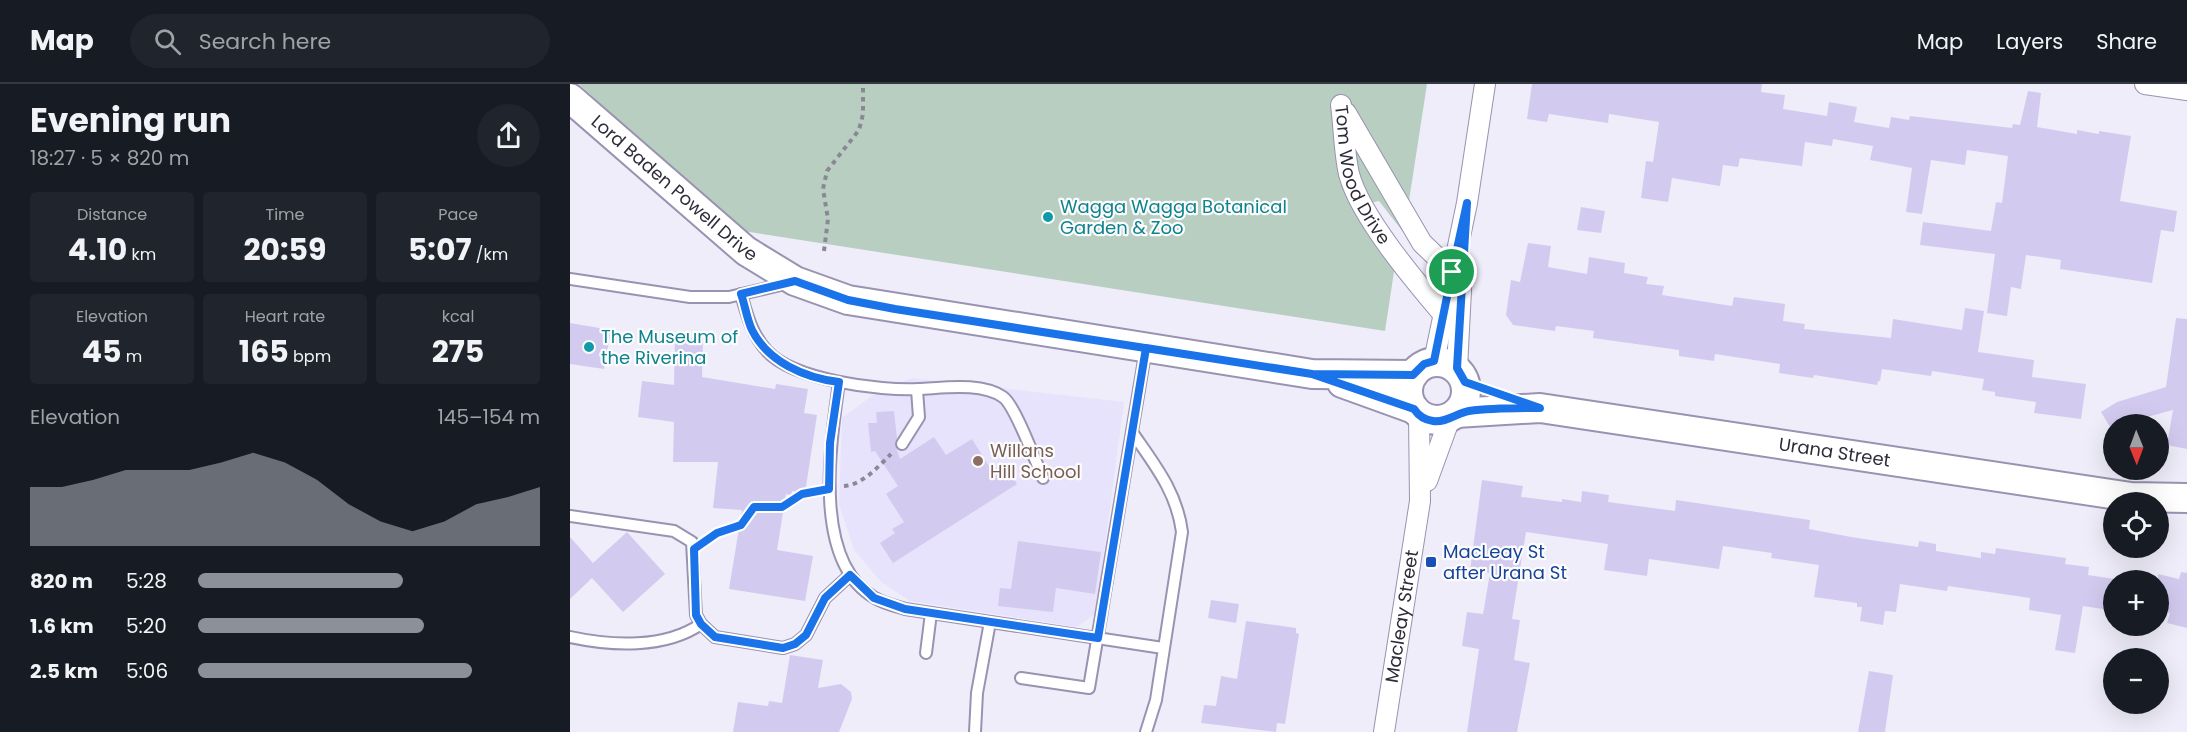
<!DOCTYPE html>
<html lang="en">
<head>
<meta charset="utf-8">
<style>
	body { margin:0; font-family:Poppins,sans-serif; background:#20242c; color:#f1f3f6; height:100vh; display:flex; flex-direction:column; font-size:22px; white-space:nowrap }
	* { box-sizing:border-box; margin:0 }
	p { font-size:20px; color:#9ea1a6 }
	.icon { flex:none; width:33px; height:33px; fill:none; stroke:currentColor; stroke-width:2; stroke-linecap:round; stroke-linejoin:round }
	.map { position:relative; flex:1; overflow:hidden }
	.panel { display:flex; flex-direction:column; background:#171b24; width:570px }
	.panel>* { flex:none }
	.needle { width:39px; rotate:179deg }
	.tools { position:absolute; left:1533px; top:330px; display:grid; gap:12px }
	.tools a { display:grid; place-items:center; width:66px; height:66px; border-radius:50%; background:#171b24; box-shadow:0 6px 24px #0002; font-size:30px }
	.pin { position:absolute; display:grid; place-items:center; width:51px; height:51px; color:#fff; margin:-26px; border:3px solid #fff; border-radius:50%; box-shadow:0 2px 6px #0007 }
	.round { display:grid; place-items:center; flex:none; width:63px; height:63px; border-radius:32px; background:#20242c }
	.overview { display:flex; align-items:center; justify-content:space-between; height:102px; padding:0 30px }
	h1 { font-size:33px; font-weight:700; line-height:45px }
	.metrics { display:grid; grid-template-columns:repeat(3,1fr); gap:9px; height:102px; padding:6px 30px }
	.metrics div { display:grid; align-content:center; border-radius:6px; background:#20242c; text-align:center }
	.metrics b { font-size:30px; font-weight:700 }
	.metrics small { font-size:16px; font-weight:400 }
	.metrics p { font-size:16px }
	.chart { height:168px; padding:12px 30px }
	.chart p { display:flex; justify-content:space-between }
	.chart svg { width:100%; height:108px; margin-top:6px; fill:#8c9099; opacity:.7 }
	ul { padding:0 30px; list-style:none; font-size:20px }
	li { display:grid; grid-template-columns:96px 72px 1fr; align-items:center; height:45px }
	li i { height:15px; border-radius:8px; background:#8c9099 }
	header { display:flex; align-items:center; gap:36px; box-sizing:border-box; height:84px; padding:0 30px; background:#171b24; border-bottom:2px solid #363941 }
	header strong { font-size:28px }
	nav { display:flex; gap:33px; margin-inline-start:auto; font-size:21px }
	.search { width:420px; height:54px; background:#20242c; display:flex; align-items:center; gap:15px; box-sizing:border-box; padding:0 21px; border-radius:33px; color:#9ea1a6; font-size:22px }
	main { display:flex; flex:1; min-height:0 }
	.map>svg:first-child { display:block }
	.built { fill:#e8e3fc }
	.green { fill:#b7cec1 }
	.building { fill:#d3cbef }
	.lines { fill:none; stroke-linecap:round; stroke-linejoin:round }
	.lane-casing { stroke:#9992b1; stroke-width:14 }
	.street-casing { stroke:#9992b1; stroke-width:22 }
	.secondary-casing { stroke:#9992b1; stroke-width:32 }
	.path { stroke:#8a8895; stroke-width:4; stroke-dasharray:4.5 4.5; stroke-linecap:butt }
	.lane { stroke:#fff; stroke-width:10 }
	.street { stroke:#fff; stroke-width:20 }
	.secondary { stroke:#fff; stroke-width:28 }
	.route-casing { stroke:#fff; stroke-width:12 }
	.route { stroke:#1a73e8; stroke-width:8 }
	.culture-dot { fill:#0f9aa8; stroke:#fcfcfc; stroke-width:2 }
	.education-dot { fill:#8d6e63; stroke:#fcfcfc; stroke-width:2 }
	.transit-dot { fill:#1a4fb4; stroke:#fcfcfc; stroke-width:2 }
	.labels { text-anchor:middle; stroke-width:4.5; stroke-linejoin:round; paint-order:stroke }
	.street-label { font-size:18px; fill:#2e2c38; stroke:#fcfcfc }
	.culture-label { font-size:18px; fill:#0d838f; stroke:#fcfcfc; text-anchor:start }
	.education-label { font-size:18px; fill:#785e54; stroke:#fcfcfc; text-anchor:start }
	.transit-label { font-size:18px; fill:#164399; stroke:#fcfcfc; text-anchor:start }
</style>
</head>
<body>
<header>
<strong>Map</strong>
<div class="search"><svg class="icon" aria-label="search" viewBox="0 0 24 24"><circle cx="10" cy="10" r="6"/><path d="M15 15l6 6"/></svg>Search here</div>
<nav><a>Map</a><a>Layers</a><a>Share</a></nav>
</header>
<main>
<section class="panel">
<div class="overview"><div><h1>Evening run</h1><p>18:27 · 5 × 820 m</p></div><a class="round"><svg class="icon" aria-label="share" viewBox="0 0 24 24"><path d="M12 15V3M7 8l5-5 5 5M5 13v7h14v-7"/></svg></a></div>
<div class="metrics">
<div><p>Distance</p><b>4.10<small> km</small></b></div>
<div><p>Time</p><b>20:59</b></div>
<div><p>Pace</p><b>5:07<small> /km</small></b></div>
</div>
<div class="metrics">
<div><p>Elevation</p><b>45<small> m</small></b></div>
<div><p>Heart rate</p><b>165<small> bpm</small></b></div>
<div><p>kcal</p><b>275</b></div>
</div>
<div class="chart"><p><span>Elevation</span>145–154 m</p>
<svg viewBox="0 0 160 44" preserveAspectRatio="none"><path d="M0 44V20L10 20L20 17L30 13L40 13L50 13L60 10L70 6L80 10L90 17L100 27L110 34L120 38L130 34L140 27L150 24L160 20V44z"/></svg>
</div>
<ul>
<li><b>820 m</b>5:28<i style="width:60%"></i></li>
<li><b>1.6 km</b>5:20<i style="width:66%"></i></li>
<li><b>2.5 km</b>5:06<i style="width:80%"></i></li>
</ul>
</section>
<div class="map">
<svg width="1617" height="648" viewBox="0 0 1617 648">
	<rect width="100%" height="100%" fill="#efedfa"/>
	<path class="built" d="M342,294L554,318L526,529L507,543L340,517L311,498L284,466L269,421L272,334L303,311Z"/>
	<path class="green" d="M9,0H857L834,149L809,117L795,120L827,168L815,247L167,146Z"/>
	<g class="building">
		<path d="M962,0H1192L1191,8L1215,11L1213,25L1257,32L1259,18L1287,23L1284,38L1319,44L1321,33L1339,36L1340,32L1442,44L1443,40L1450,41L1458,7L1471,9L1467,43L1507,50V46L1529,50V47L1561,52L1550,117L1607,127L1604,148L1591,146L1582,199L1490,185L1491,176L1456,171L1451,205L1441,203L1437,232L1417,229L1425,170L1350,161L1353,138L1421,147L1426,118L1432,119L1438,72L1397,66L1395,81L1361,76L1352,130L1336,128L1342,84L1300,76L1303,62L1263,55L1262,62L1235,58L1232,82L1170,74L1168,83L1153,81L1150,102L1102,94L1098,118L1071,114L1076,77L1083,78L1089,38L1039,30L1038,39L979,30L977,38L957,35Z"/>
		<path d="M1011,123L1035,127L1031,149L1007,146Z"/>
		<path d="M958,159L981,162L978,183L1017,190L1019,173L1055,179L1054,189L1078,193L1076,200L1094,202L1092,211L1162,222L1164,213L1215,220L1213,237L1235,240L1234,245L1321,254L1323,235L1392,246L1395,224L1414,227L1408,268L1464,276L1462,293L1516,300L1511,335L1464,329L1466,318L1425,312V308L1412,306L1414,295L1362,287L1361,292L1312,285L1310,297H1308L1307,301L1244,291L1243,294L1209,289L1210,280L1145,270L1144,277L1109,272V266L1023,254L1024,247L986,242L985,247L943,241L936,231L941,196L950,198Z"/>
		<path d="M1606,234L1617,235V365L1597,361L1603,326L1540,343L1531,328L1547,318L1596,303Z"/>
		<path d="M0,239L41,246L34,285L0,280Z"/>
		<path d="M105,253L133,254L132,293L205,305L206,300L238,305L234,329L247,331L235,409L222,407L221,411L216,410L207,466L243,472L235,517L159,505L172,426L143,424L148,378H103L104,338L68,333L72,297L104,301Z"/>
		<path d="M324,327L327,354L325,360L330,375L364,353L376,371L402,355L422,387L434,379L447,400L323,479L310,459L325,449L322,445L334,438L316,410L328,402L305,367L301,368L298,339H307L306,328Z"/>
		<path d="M912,396L953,402L951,413L992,418V415L1011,418L1012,407L1039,411L1038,418L1105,427L1106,416L1240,436L1239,445L1281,453L1348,463L1349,457L1366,460V467L1411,474V468L1425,470L1426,464L1496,474L1495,480L1519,483L1518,491L1544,495V521L1534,519L1533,525L1513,522L1505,569L1485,566L1491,531L1459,526L1460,514L1378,502L1377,507L1330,500L1326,528L1315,527L1313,541L1290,537L1292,523H1287V519L1244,513L1249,481L1201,474L1202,469L1153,462L1149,485L1079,475L1077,492L1034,486L1038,460L956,448L942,535L950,536L944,576L960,579L947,648H897L909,565L892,562L897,528L913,530L920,489L900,487Z"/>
		<path d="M57,448L95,490L53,528L22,494L0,515V453L23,479Z"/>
		<path d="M448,457L531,468L525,510L486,504L483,528L428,522L430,504L441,505Z"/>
		<path d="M1611,488L1617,489V544L1597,539L1600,529L1588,527V490L1609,495Z"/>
		<path d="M641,516L669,520L666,539L638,534Z"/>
		<path d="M676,537L726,544V549L729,550L715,640L707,639L706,648L631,639L634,621L646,622L651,592L667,595Z"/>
		<path d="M220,571L253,576L248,604L271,600L281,608L282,615L269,648H163L168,618L198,622L199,617L212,619Z"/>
		<path d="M1299,587L1323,591L1315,648H1288Z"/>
	</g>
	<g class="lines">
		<defs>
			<g id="lane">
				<path d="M0,195L120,213H159L219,199"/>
				<path d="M171,210C177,231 182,251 197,267C223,296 310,307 348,305C374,304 411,298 433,313C445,321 466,379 473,394"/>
				<path d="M269,298C261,357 241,478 305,514C313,519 325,522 335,525L593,564"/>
				<path d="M562,348C584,380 607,408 612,448L586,616L576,648"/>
				<path d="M332,360L349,333L347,306"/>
				<path d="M0,432L104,447L122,458L126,531L131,540L145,553L213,564L225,560L236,551L255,514L280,491"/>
				<path d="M0,553C41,562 95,565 131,540"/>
				<path d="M356,569L361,529"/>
				<path d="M451,594L519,604L576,264"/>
				<path d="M405,648L407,609L420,538"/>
			</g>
			<g id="street">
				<path d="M1575,0L1617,6"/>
				<path id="s1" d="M771,21C774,43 774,68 779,90C790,132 845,197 873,230"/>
				<path d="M776,29L852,159L882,188"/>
				<path d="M864,277L897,119L915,0"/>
				<path d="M887,284L892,187"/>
				<path d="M857,397L880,334"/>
				<path id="s2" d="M814,648L850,417L849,331"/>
			</g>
			<g id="secondary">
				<path id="s3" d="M0,14L176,167L225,197L278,216L742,290L843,291"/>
				<circle cx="867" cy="307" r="29"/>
				<path d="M772,299L844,325"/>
				<path id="s4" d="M886,329L970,324L1561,413L1617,414"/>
			</g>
		</defs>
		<use href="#lane" class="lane-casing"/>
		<use href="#street" class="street-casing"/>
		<use href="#secondary" class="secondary-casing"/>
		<g class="path">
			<path d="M254,167L258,135L253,105L257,87L289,46L293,30V0"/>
			<path d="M274,402C292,401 308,383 321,370"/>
			<path d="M136,456L153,446L171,441L184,423H212L226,413L246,407"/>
		</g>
		<use href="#lane" class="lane"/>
		<use href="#street" class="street"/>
		<use href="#secondary" class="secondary"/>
	</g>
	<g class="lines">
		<defs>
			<path id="route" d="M882,188L864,277L854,280L843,291L742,290L325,225L278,216L225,197L171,210C175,221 177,236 182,246C198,278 235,294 269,298L260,359L259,405L232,410L212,423H184L171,441L147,449L124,465L126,531L131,540L145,553L213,564L225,560L236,551L255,514L280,491L304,514L335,525L528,554L576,264L742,290L844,325C848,331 855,336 863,337C876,339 887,329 899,327C922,324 947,324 970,324L895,298L887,284L897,119L882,188"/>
		</defs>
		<use href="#route" class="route-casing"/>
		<use href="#route" class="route"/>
	</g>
	<g class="culture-dot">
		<circle cx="478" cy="133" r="6"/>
		<circle cx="19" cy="263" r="6"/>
	</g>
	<circle class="education-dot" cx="408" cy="377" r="6"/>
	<rect class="transit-dot" x="855" y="472" width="12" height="12" rx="3"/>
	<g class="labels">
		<g class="street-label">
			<text dy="6" stroke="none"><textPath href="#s1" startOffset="74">Tom Wood Drive</textPath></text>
			<text dy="6" stroke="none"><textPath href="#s3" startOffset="138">Lord Baden Powell Drive</textPath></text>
			<text dy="6" stroke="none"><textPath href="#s4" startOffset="382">Urana Street</textPath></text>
			<text dy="6" stroke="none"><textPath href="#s2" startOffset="117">Macleay Street</textPath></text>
		</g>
		<g class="culture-label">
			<text x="490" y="129">Wagga Wagga Botanical<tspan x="490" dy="21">Garden &amp; Zoo</tspan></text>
			<text x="31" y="259">The Museum of<tspan x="31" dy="21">the Riverina</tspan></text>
		</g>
		<g class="education-label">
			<text x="420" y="373">Willans<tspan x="420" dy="21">Hill School</tspan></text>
		</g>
		<g class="transit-label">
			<text x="873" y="474">MacLeay St<tspan x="873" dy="21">after Urana St</tspan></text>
		</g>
	</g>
</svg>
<div class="tools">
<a><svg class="needle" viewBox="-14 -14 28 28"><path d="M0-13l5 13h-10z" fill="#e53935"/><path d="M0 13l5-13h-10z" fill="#9ea1a6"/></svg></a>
<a><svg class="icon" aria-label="locate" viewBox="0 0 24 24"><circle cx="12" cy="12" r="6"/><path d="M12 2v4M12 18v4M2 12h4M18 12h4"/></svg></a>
<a>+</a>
<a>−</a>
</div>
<div class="pin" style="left:882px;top:188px;background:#1e9e55"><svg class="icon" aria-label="arrive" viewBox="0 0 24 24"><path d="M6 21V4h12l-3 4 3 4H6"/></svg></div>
</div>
</main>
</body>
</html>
